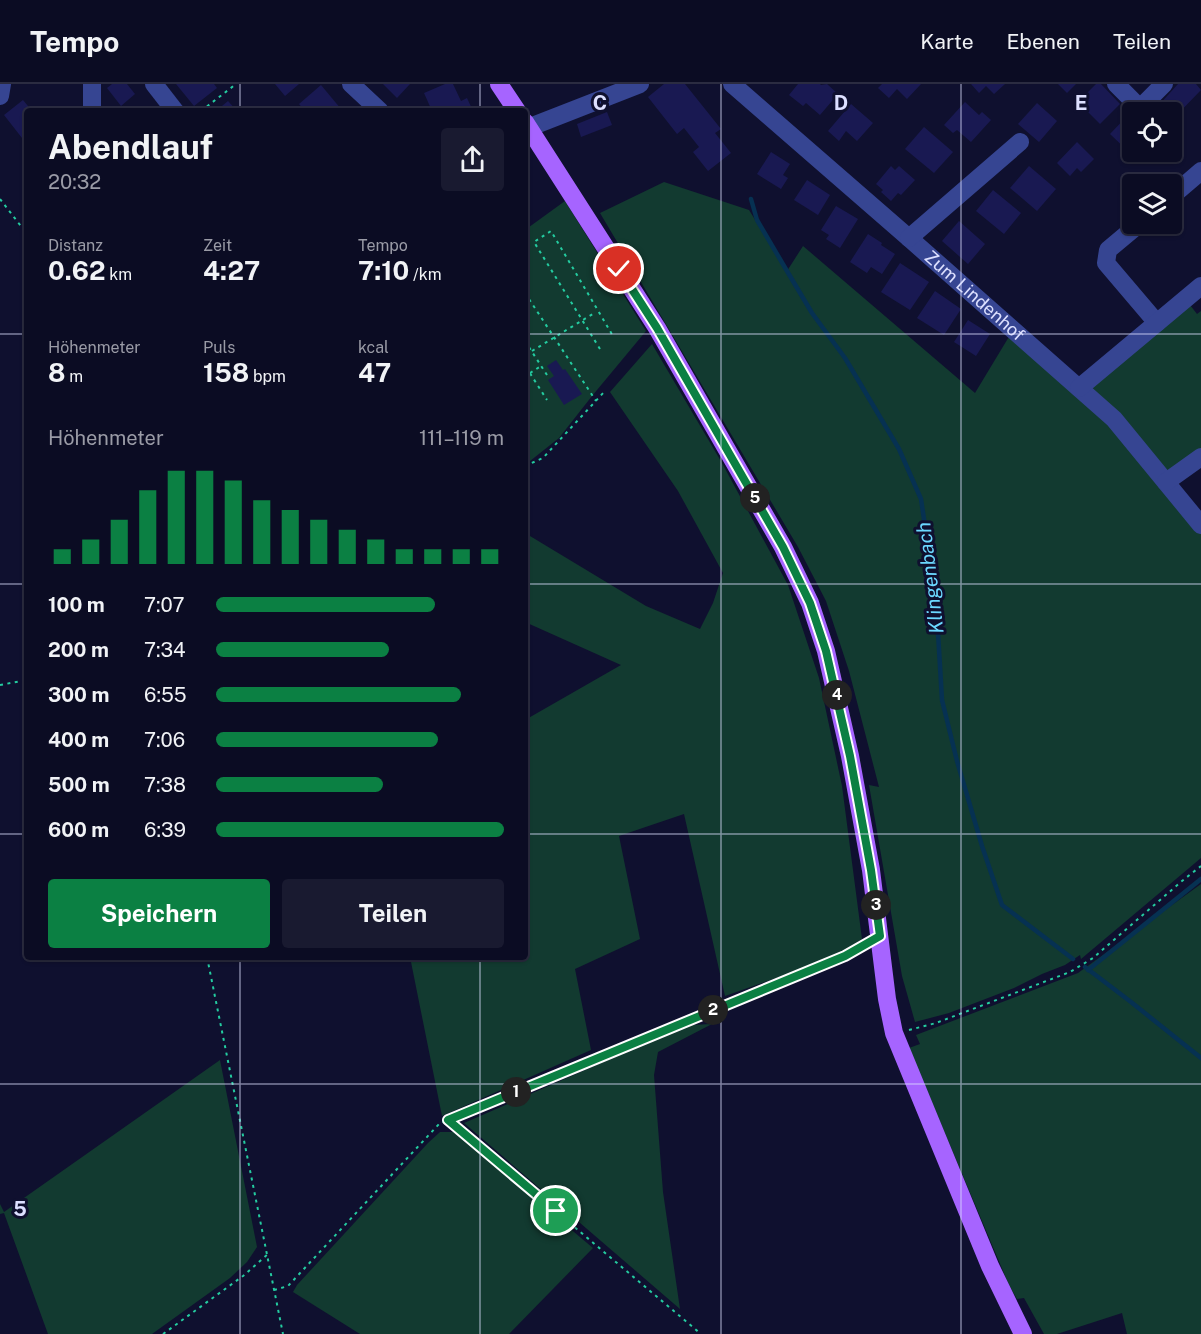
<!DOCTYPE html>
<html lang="de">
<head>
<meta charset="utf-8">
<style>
	body { margin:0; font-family:"Public Sans",sans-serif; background:#191a30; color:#f1f3f6; height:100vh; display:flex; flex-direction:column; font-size:22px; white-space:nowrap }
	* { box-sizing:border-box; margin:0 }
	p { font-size:20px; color:#9a9ba6 }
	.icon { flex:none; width:33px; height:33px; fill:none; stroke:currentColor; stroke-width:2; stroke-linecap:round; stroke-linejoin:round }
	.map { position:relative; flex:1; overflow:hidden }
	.panel { position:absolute; left:24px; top:24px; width:504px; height:852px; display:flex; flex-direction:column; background:#0b0c23; border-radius:6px; box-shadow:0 2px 4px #0004,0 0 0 2px #2b2c41 }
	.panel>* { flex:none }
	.buttons { position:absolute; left:1122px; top:18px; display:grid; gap:12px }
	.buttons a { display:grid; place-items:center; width:60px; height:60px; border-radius:6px; background:#0b0c23; box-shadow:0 2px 4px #0004,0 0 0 2px #2b2c41; font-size:30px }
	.pin { position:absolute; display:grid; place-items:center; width:51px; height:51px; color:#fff; margin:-26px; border:3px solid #fff; border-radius:50%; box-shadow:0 2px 6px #0007 }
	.km { position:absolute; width:30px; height:30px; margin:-15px; border-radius:50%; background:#222; color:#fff; font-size:16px; line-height:30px; text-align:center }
	.round { display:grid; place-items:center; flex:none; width:63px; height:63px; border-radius:6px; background:#191a30 }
	.head { display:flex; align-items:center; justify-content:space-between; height:102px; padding:0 24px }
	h1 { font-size:33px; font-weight:700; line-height:45px }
	.figures { display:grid; grid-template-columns:repeat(3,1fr); gap:9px; height:102px; padding:6px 24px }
	.figures div { display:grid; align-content:center }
	.figures b { font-size:26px; font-weight:700 }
	.figures small { font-size:16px; font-weight:400 }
	.figures p { font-size:16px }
	.chart { height:168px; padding:12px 24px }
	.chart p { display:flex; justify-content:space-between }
	.chart svg { width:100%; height:108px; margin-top:6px; stroke:#0b8043; stroke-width:6 }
	.button { display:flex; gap:12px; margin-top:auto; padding:12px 24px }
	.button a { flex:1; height:69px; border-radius:6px; background:#0b8043; color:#fff; font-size:24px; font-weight:700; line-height:69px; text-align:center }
	.button a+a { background:#191a30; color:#f1f3f6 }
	ul { padding:0 24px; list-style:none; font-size:20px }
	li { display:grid; grid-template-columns:96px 72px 1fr; align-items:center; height:45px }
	li i { height:15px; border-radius:8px; background:#0b8043 }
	header { display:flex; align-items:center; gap:36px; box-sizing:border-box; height:84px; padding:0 30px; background:#0b0c23; border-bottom:2px solid #2b2c41 }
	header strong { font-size:28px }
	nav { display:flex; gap:33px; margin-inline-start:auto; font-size:21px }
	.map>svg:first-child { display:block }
	.green { fill:#123a30 }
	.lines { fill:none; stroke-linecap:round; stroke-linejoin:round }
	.stream { stroke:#063152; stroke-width:4.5 }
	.building { fill:#191952 }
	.path { stroke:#24cca0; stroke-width:2; stroke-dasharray:3 4.5; stroke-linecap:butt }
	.minor { stroke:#364592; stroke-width:18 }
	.major { stroke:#a664ff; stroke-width:18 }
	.route-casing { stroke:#fff; stroke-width:12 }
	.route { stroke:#0b8043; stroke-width:8 }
	.grid { fill:none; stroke:#dde0ff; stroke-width:1.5; stroke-opacity:0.55 }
	.labels { text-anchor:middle; stroke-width:6; stroke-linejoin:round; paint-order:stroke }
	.street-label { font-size:18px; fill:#dde0ff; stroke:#0f102f }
	.water-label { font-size:20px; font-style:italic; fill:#6bd8ff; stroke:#0f102f }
	.grid-label { font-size:20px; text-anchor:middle; font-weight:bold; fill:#dde0ff; stroke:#0f102f; stroke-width:6; stroke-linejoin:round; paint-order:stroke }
</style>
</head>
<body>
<header>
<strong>Tempo</strong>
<nav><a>Karte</a><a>Ebenen</a><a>Teilen</a></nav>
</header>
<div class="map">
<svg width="1201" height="1250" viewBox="0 0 1201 1250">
	<rect width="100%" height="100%" fill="#0f102f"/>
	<g class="green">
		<path d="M664,98L749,126L787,187L803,162L975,309L1010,251L1118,347L1201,447V774L1081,875L1080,871L1065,881L1042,890L1014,904L949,929L915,938L902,892L869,701L879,703L849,587L826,517L798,463L600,129Z"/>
		<path d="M565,117L646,247L592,312L559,354L530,377L525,379V146Z"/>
		<path d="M1190,221L1197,230L1201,227V371L1179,387L1166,386L1090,305Z"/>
		<path d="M652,260L722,379L788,501L819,594L842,702L862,855L833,874L725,912L684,730L619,752L640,855L575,885L591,966L442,1032L410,873H525V636L621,581L525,538V449L646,522L700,545L713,519L723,489L678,407L610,308Z"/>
		<path d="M1201,800V1250H1127L1122,1229L1057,1250H1044L1024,1214L1017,1215L1009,1201L909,964L920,960L916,951L1078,889Z"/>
		<path d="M712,940L658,968L654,991L663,1108L680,1225L464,1039L640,962L692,941Z"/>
		<path d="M220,976L257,1163L247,1178L230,1194L152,1250H48L4,1129L0,1130V1120L4,1128Z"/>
		<path d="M440,1048H455L593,1164L509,1250H360L293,1208L297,1201L428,1059Z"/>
	</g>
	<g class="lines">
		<g class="stream">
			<path d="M751,115L757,136L787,187L812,229L845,274L899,365L921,415L936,515L942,616L957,677L982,762L1002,821L1073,875"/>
			<path d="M1085,883L1131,918L1201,974"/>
			<path d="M1088,886L1201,795"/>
		</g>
	</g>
	<g class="building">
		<path d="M112,0H127L135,10L121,22L107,4Z"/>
		<path d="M176,0H214L217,4L194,22Z"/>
		<path d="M275,0H299L285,12Z"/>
		<path d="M383,0H410L397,14Z"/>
		<path d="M445,0H453L461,17L467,14L473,27H432L424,9Z"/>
		<path d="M664,0H685L721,45L715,49L731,69L708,87L693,68L699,63L684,44L677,50L648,13Z"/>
		<path d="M798,0H820L821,1L827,0L838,10L820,31L806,19L803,22L789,11Z"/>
		<path d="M882,0H921L907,15L897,5L889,14L878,4Z"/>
		<path d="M971,0H1005L994,10L986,2L979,9Z"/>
		<path d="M1058,0H1076L1067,9Z"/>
		<path d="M1096,0H1101L1120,20L1100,40L1078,18Z"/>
		<path d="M1178,0H1196L1201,6L1172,36V28H1165L1158,22Z"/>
		<path d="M321,1L341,25L338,27H305L299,20Z"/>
		<path d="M23,16L32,27H27V50L22,54L4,31Z"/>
		<path d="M228,17L237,27H216Z"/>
		<path d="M965,18L979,31L982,28L991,36L971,58L957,46L953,49L944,41Z"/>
		<path d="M1037,19L1057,37L1039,58L1018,40Z"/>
		<path d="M851,20L873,39L857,57L846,47L839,57L828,47Z"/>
		<path d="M607,28L612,41L581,53L577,40Z"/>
		<path d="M1130,29L1132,32V68H1135L1132,71L1110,50Z"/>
		<path d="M924,43L953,68L934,89L905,65Z"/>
		<path d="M1077,58L1094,75L1081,88L1077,84L1070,92L1057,79Z"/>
		<path d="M771,68L790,80L783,91L788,94L781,105L757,90Z"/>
		<path d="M891,82L895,86L899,82L915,96L901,111L898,109L891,117L881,108L883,106L876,100Z"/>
		<path d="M1029,82L1056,105L1037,127L1010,104Z"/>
		<path d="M807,96L830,111L818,131L794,116Z"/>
		<path d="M993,106L1021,129L1004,150L976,127Z"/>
		<path d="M836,122L858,135L840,164L826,155L829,151L821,146Z"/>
		<path d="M959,137L985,160L968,180L942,157Z"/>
		<path d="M868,150L882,159L881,161L895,170L882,190L871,183L867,189L850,178Z"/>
		<path d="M900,179L929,198L910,226L881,208Z"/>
		<path d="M935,207L961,225L944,251L917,234Z"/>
		<path d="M968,236L990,250L976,272L954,258Z"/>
		<path d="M556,276L563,286L565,285L582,310L564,321L548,296L554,292L547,282Z"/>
	</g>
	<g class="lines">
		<g class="path">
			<path d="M201,27L236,0"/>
			<path d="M0,115L27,150"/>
			<path d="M525,209L596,317"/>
			<path d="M525,257L547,291"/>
			<path d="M600,265L534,158L551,147L613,252"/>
			<path d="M532,267L596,228"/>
			<path d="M526,283L547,316"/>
			<path d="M530,289L541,282"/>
			<path d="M525,382L543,374L605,307"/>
			<path d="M0,601L27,596"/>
			<path d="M207,873L283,1250"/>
			<path d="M909,946L936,939L1070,888L1093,874L1182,797L1201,782"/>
			<path d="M449,1037L701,1250"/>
			<path d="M274,1206L288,1202L440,1039L845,872L865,861"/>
			<path d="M163,1250L243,1192L268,1170"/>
		</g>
		<g class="minor">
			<path d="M154,0L175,27"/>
			<path d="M351,0L380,27"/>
			<path id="s1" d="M732,0L909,154L1114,335L1201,441"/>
			<path d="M1116,0L1140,24L1164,0"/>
			<path d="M0,12L2,0"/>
			<path d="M92,27V0"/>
			<path d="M525,45L640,0"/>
			<path d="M1172,112L1201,87"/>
			<path d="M1139,140L1108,166L1106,179L1157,239"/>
			<path d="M909,154L1020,58"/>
			<path d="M1079,304L1201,202"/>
			<path d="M1166,398L1201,373"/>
		</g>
		<g class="major">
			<path d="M499,0L517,27"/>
			<path d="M525,38L657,244L783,463L810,519L826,567L850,672L871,786L887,915L894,949L990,1182L1023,1250"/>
		</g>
	</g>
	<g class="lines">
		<defs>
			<path id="route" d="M556,1127L448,1036L845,872L880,852L871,786L850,672L826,567L810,519L783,463L657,244L619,185"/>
		</defs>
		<use href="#route" class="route-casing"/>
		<use href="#route" class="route"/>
	</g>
	<path class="grid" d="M240,0V27M480,0V27M721,0V1250M961,0V1250M0,250H27M525,250H1201M0,500H27M525,500H1201M0,750H27M525,750H1201M240,873V1250M480,873V1250M0,1000H1201"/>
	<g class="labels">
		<g class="street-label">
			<text dy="6" stroke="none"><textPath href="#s1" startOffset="322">Zum Lindenhof</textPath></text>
		</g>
		<g class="water-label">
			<text transform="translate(930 494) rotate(-97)" y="7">Klingenbach</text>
		</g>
	</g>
	<g class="grid-label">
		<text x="600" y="26">C</text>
		<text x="841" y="26">D</text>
		<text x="1081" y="26">E</text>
		<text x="20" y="1132">5</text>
	</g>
</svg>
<div class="buttons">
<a><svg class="icon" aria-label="locate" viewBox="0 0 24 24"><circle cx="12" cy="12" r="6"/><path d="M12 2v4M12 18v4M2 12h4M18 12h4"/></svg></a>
<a><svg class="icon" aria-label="layers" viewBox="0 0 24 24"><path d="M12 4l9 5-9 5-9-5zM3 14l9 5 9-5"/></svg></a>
</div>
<div class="pin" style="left:556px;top:1127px;background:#1e9e55"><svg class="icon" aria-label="arrive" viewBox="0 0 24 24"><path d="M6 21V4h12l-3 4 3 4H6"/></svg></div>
<div class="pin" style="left:619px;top:185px;background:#d93025"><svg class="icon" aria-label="check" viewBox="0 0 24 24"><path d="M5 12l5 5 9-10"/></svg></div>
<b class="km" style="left:516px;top:1008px">1</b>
<b class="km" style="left:713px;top:926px">2</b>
<b class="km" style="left:876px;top:821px">3</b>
<b class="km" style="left:837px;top:611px">4</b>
<b class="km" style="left:755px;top:414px">5</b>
<section class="panel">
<div class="head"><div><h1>Abendlauf</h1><p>20:32</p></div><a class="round"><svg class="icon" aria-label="share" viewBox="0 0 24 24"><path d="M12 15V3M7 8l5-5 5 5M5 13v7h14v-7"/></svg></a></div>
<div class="figures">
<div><p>Distanz</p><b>0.62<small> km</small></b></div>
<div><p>Zeit</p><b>4:27</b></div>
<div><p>Tempo</p><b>7:10<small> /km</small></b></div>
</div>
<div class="figures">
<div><p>Höhenmeter</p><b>8<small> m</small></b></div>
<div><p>Puls</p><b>158<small> bpm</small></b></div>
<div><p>kcal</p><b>47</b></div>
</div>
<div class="chart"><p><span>Höhenmeter</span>111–119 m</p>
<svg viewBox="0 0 160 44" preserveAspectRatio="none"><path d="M5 44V38M15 44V34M25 44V26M35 44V14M45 44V6M55 44V6M65 44V10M75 44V18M85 44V22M95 44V26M105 44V30M115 44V34M125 44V38M135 44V38M145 44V38M155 44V38"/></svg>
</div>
<ul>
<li><b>100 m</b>7:07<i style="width:76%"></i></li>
<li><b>200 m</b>7:34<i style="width:60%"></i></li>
<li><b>300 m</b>6:55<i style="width:85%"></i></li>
<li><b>400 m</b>7:06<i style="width:77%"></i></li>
<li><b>500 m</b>7:38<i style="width:58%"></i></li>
<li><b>600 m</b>6:39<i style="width:100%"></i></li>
</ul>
<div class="button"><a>Speichern</a><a>Teilen</a></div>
</section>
</div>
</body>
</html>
